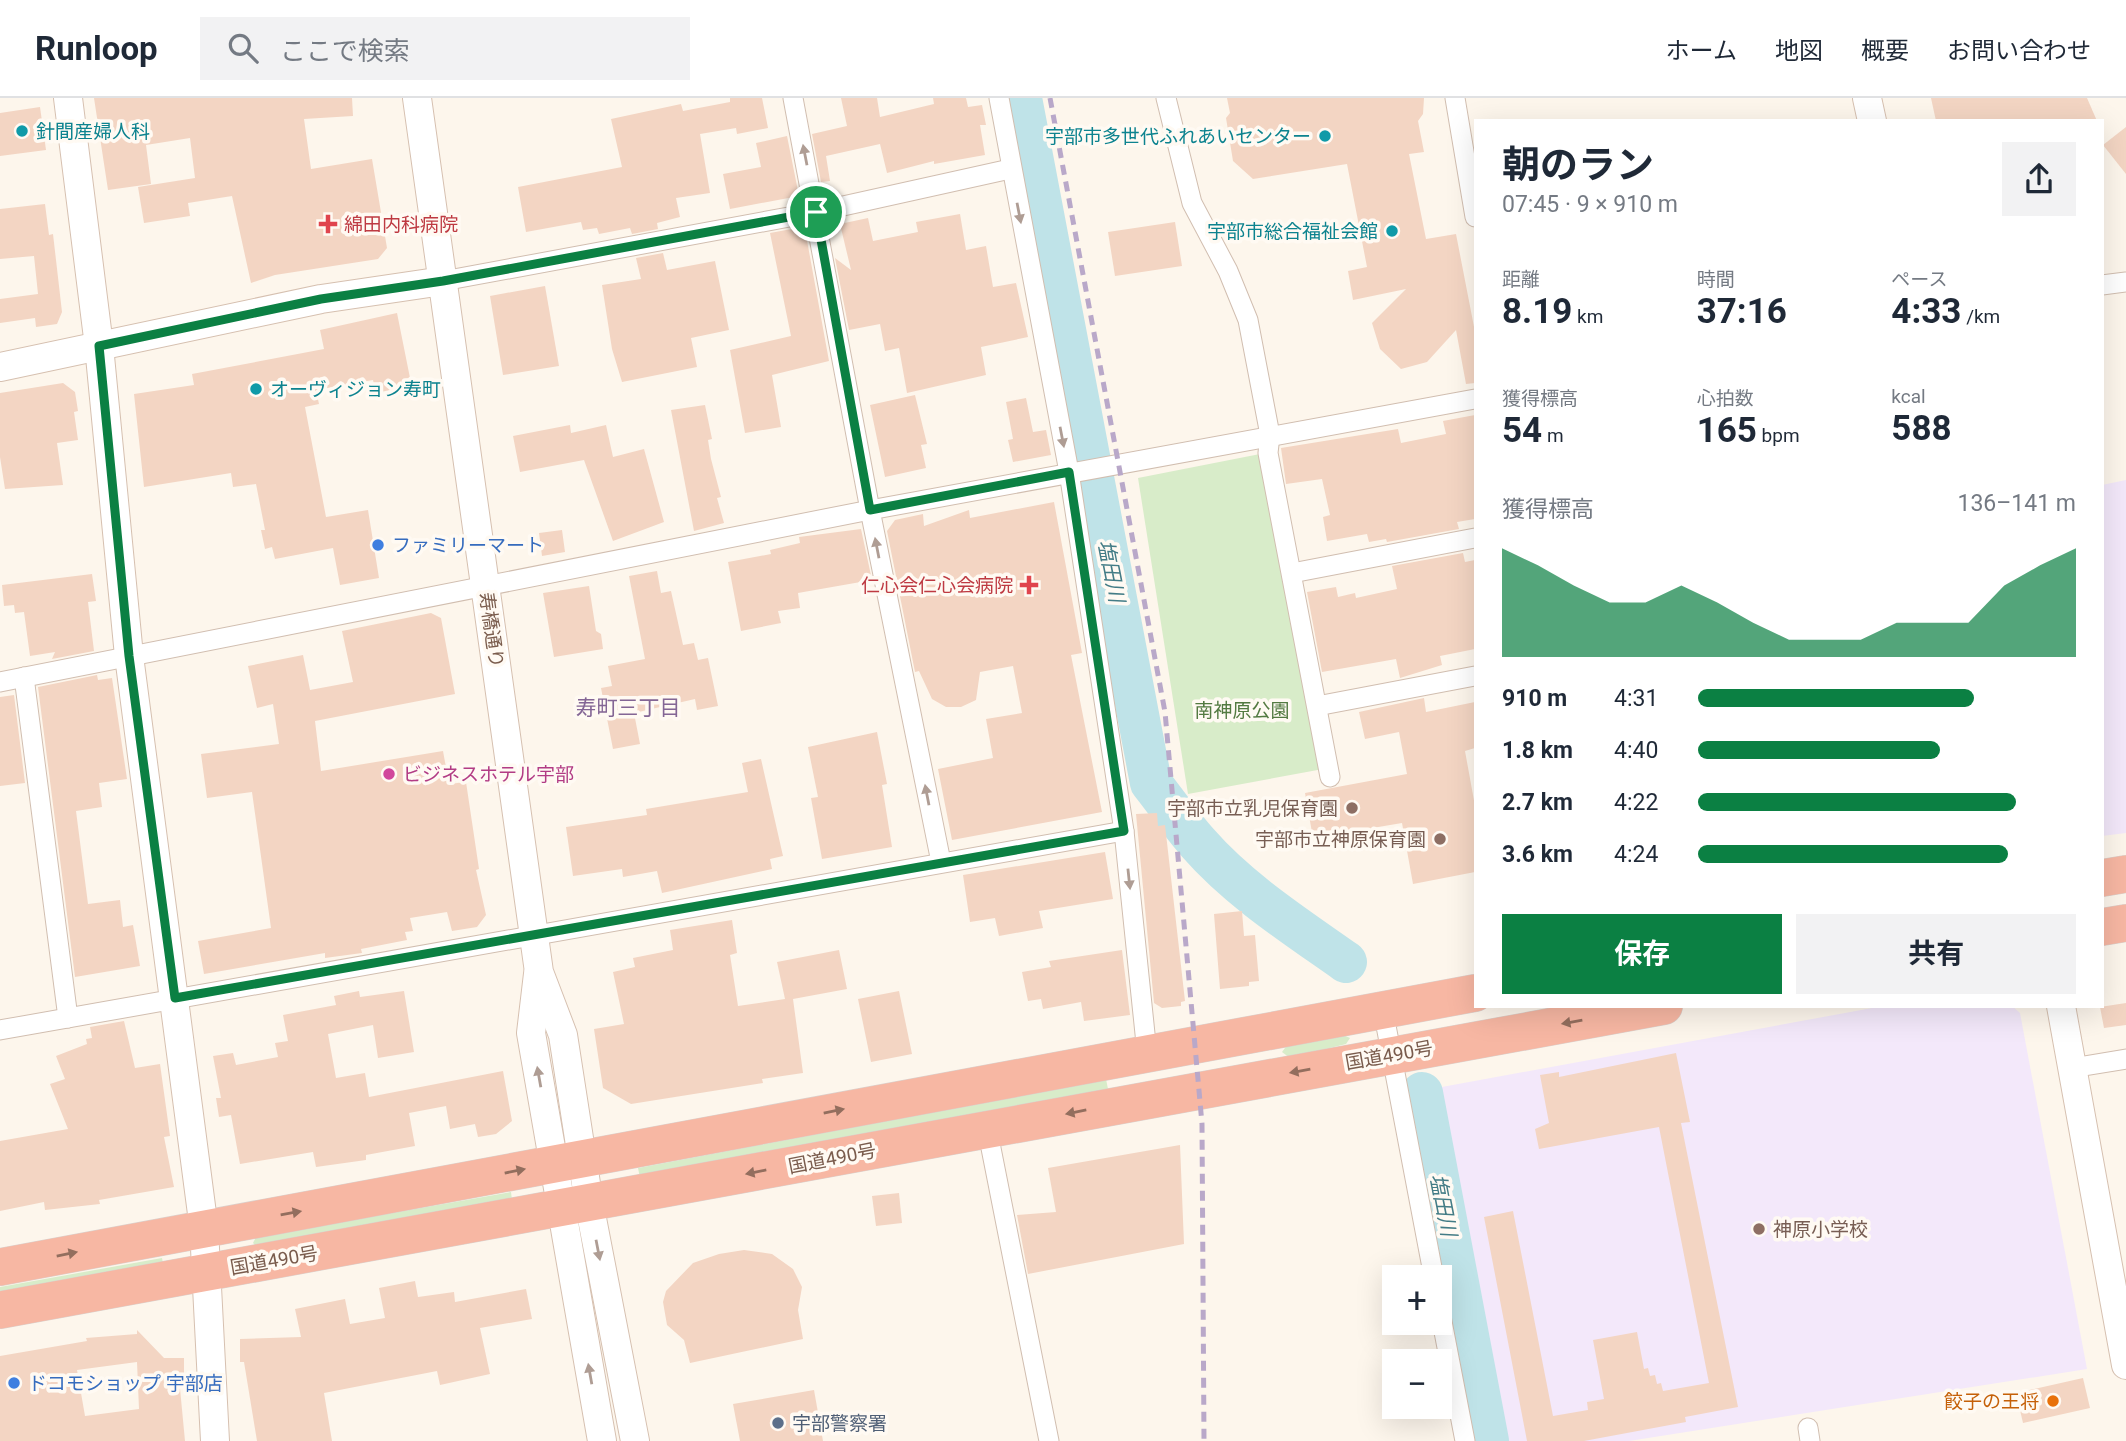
<!DOCTYPE html>
<html lang="ja">
<head>
<meta charset="utf-8">
<style>
	body { margin:0; font-family:Roboto,"Noto Sans JP",sans-serif; background:#f2f2f3; color:#1f2937; height:100vh; display:flex; flex-direction:column; font-size:26px; white-space:nowrap }
	* { box-sizing:border-box; margin:0 }
	p { font-size:23px; color:#747a83 }
	.icon { flex:none; width:38px; height:38px; fill:none; stroke:currentColor; stroke-width:2; stroke-linecap:round; stroke-linejoin:round }
	.map { position:relative; flex:1; overflow:hidden }
	.details { position:absolute; left:1474px; top:21px; width:630px; height:889px; display:flex; flex-direction:column; background:#fff; border-radius:0px; box-shadow:0 7px 28px #0002 }
	.details>* { flex:none }
	.buttons { position:absolute; left:1382px; top:1167px; display:grid; gap:14px }
	.buttons a { display:grid; place-items:center; width:70px; height:70px; border-radius:0px; background:#fff; box-shadow:0 7px 28px #0002; font-size:35px }
	.pin { position:absolute; display:grid; place-items:center; width:60px; height:60px; color:#fff; margin:-30px; border:4px solid #fff; border-radius:50%; box-shadow:0 2px 7px #0007 }
	.round { display:grid; place-items:center; flex:none; width:74px; height:74px; border-radius:0px; background:#f2f2f3 }
	.overview { display:flex; align-items:center; justify-content:space-between; height:119px; padding:0 28px }
	h1 { font-size:38px; font-weight:700; line-height:52px }
	.metrics { display:grid; grid-template-columns:repeat(3,1fr); gap:10px; height:119px; padding:7px 28px }
	.metrics div { display:grid; align-content:center }
	.metrics b { font-size:35px; font-weight:700 }
	.metrics small { font-size:19px; font-weight:400 }
	.metrics p { font-size:19px }
	.chart { height:196px; padding:14px 28px }
	.chart p { display:flex; justify-content:space-between }
	.chart svg { width:100%; height:126px; margin-top:7px; fill:#0b8043; opacity:.7 }
	.action { display:flex; gap:14px; margin-top:auto; padding:14px 28px }
	.action a { flex:1; height:80px; border-radius:0px; background:#0b8043; color:#fff; font-size:28px; font-weight:700; line-height:80px; text-align:center }
	.action a+a { background:#f2f2f3; color:#1f2937 }
	ul { padding:0 28px; list-style:none; font-size:23px }
	li { display:grid; grid-template-columns:112px 84px 1fr; align-items:center; height:52px }
	li i { height:18px; border-radius:9px; background:#0b8043 }
	header { display:flex; align-items:center; gap:42px; box-sizing:border-box; height:98px; padding:0 35px; background:#fff; border-bottom:2px solid #e0e1e3 }
	header strong { font-size:33px }
	nav { display:flex; gap:38px; margin-inline-start:auto; font-size:24px }
	.search { width:490px; height:63px; background:#f2f2f3; display:flex; align-items:center; gap:18px; box-sizing:border-box; padding:0 24px; border-radius:0px; color:#747a83; font-size:26px }
	.map>svg:first-child { display:block }
	.education { fill:#f3e8fa }
	.green { fill:#d8ecc9 }
	.lines { fill:none; stroke-linecap:round; stroke-linejoin:round }
	.river { stroke:#bfe3e8; stroke-width:42 }
	.building { fill:#f3d5c3; fill-rule:evenodd }
	.street-casing { stroke:#d1beb0; stroke-width:21 }
	.secondary-casing { stroke:#d6c0b0; stroke-width:30 }
	.highway-casing { stroke:#dad1cd; stroke-width:38 }
	.street { stroke:#fff; stroke-width:19 }
	.secondary { stroke:#fff; stroke-width:28 }
	.highway { stroke:#f7b7a3; stroke-width:37 }
	.rail { stroke:#b9a8c9; stroke-width:5; stroke-dasharray:10 7; stroke-linecap:butt }
	.oneway { fill:#af9d94 }
	.oneway2 { fill:#936e5e }
	.route-casing { stroke:#fff; stroke-width:14 }
	.route { stroke:#0b8043; stroke-width:9 }
	.culture-dot { fill:#0f9aa8; stroke:#fffaf3; stroke-width:2.5 }
	.health-dot { fill:#e0444e; stroke:#fffaf3; stroke-width:2.5 }
	.shop-dot { fill:#3f7fe0; stroke:#fffaf3; stroke-width:2.5 }
	.hotel-dot { fill:#d1479c; stroke:#fffaf3; stroke-width:2.5 }
	.education-dot { fill:#8d6e63; stroke:#fffaf3; stroke-width:2.5 }
	.food-dot { fill:#e8710a; stroke:#fffaf3; stroke-width:2.5 }
	.service-dot { fill:#5c6f8a; stroke:#fffaf3; stroke-width:2.5 }
	.labels { text-anchor:middle; stroke-width:7; stroke-linejoin:round; paint-order:stroke }
	.culture-label { font-size:19px; fill:#0d838f; stroke:#fffaf3; text-anchor:start }
	.health-label { font-size:19px; fill:#be3a42; stroke:#fffaf3; text-anchor:start }
	.shop-label { font-size:19px; fill:#366cbe; stroke:#fffaf3; text-anchor:start }
	.street-label { font-size:19px; fill:#7a5c4d; stroke:#fffaf3 }
	.park-label { font-size:19px; fill:#537a41; stroke:#fffaf3 }
	.hotel-label { font-size:19px; fill:#b23c85; stroke:#fffaf3; text-anchor:start }
	.education-label { font-size:19px; fill:#785e54; stroke:#fffaf3; text-anchor:end }
	.food-label { font-size:19px; fill:#c56008; stroke:#fffaf3; text-anchor:end }
	.service-label { font-size:19px; fill:#4e5e75; stroke:#fffaf3; text-anchor:start }
	.water-label { font-size:21px; font-style:italic; fill:#437c86; stroke:#fffaf3 }
	.neighbourhood-label { font-size:21px; fill:#846695; stroke:#fffaf3 }
</style>
</head>
<body>
<header>
<strong>Runloop</strong>
<div class="search"><svg class="icon" aria-label="search" viewBox="0 0 24 24"><circle cx="10" cy="10" r="6"/><path d="M15 15l6 6"/></svg>ここで検索</div>
<nav><a>ホーム</a><a>地図</a><a>概要</a><a>お問い合わせ</a></nav>
</header>
<div class="map">
<svg width="2126" height="1343" viewBox="0 0 2126 1343">
	<rect width="100%" height="100%" fill="#fdf6ec"/>
	<g class="education">
		<path d="M2126,382V735L2102,738V387Z"/>
		<path d="M1883,908H2012L2020,915L2087,1271L1629,1343H1498L1431,991Z"/>
	</g>
	<g class="green">
		<path d="M1260,356L1323,671L1188,696L1138,380Z"/>
		<path d="M1343,937L1350,940L1346,946L1290,960L1282,954L1288,946Z"/>
		<path d="M1106,981L1108,991L640,1080L638,1070Z"/>
		<path d="M511,1094L512,1102L255,1147L253,1145L256,1139Z"/>
		<path d="M162,1160L164,1170L0,1200V1189Z"/>
	</g>
	<g class="lines">
		<g class="river">
			<path d="M1021,0L1151,685C1167,705 1181,726 1198,745C1239,792 1295,828 1346,864"/>
			<path d="M1422,995L1488,1343"/>
		</g>
	</g>
	<g class="building">
		<path d="M94,0H352L353,18L304,21L311,71L372,61L387,150L378,161L275,177L251,185L232,98L188,105L190,118L144,125L138,89L195,80L190,40L146,47L151,86L108,92Z"/>
		<path d="M730,0H762L768,30L737,36L736,30L700,36L710,95L676,100L680,119L657,125L658,131L632,136L630,130L599,136L597,130L583,132L581,124L526,134L518,89L622,69L611,21L681,6L683,13L730,4Z"/>
		<path d="M841,0H877L880,19L934,6L933,0H966L968,9L982,7L986,27H980L985,57L934,66V63L887,75L880,46L826,58L830,83L821,84L812,36L847,28Z"/>
		<path d="M1227,0H1424L1423,16L1418,23L1424,54L1409,56L1426,141L1456,136L1475,234V285L1466,286L1456,232L1427,264L1401,271L1380,251L1372,225L1406,191L1353,202L1348,173L1367,169L1347,66L1253,81L1233,63L1226,20L1230,15Z"/>
		<path d="M1931,0H2087L2097,23H1936Z"/>
		<path d="M40,9L46,52L0,58V15Z"/>
		<path d="M2126,29V76L2103,47Z"/>
		<path d="M787,38L799,98L730,111L723,76L761,69L756,45Z"/>
		<path d="M45,106L49,137L53,136L62,214L57,226L36,229L35,220L0,225V201L38,196L34,158L0,161V111Z"/>
		<path d="M960,116L966,152L986,148L993,189L1016,185L1028,239L981,249L986,277L907,295L899,250L885,253L880,226L849,232L835,160L851,172L840,126L868,120L873,143L918,134L916,124Z"/>
		<path d="M1175,124L1182,168L1115,178L1108,134Z"/>
		<path d="M797,130L806,137L829,263L772,277L781,329L745,335L730,252L791,238L770,135Z"/>
		<path d="M663,155L667,172L715,163L729,232L691,240L697,269L622,284L612,251L602,187L641,181L636,160Z"/>
		<path d="M545,188L559,268L503,277L490,198Z"/>
		<path d="M397,215L410,280L402,282L404,289L376,295L373,282L316,292L319,306L305,309L326,419L368,412L379,480L340,487L333,450L275,461L272,449L265,451L261,432H265L256,386L233,389L231,375L144,389L134,296L194,287L192,276L324,251L320,232Z"/>
		<path d="M63,285L75,294L78,313L74,314L78,342L57,345L63,387L5,391L0,359V295Z"/>
		<path d="M915,297L927,346L921,347L926,370L885,379L870,307Z"/>
		<path d="M1026,300L1033,334L1046,332L1051,357L1013,364L1008,342L1013,341L1006,304Z"/>
		<path d="M705,307L712,341L708,342L711,361L721,399L717,400L724,425L694,433L671,312Z"/>
		<path d="M1475,317V421L1457,424L1459,431L1387,444L1386,441L1369,444L1367,436L1327,443L1323,419L1330,417L1322,381L1286,386L1281,350L1398,331L1401,345L1446,336L1443,323Z"/>
		<path d="M570,327L571,335L606,327L613,359L644,351L664,424L613,443L584,362L520,374L513,338Z"/>
		<path d="M1054,404L1082,555L1071,557L1102,714L952,742L938,671L993,660L986,621L1022,615L1013,568L980,574L976,602L961,609H946L932,601L919,573L915,574L887,433L895,422L923,416L924,428L969,412L970,420Z"/>
		<path d="M861,431L872,482L798,495L800,510L778,513L781,525L741,533L728,464L771,456L770,452L800,445L799,439Z"/>
		<path d="M562,432L565,454L542,458L539,435Z"/>
		<path d="M1463,455L1465,464L1475,462V551L1440,558L1442,567L1400,580L1396,561L1322,574L1307,494L1336,489L1338,499L1355,495L1356,500L1397,491L1392,468Z"/>
		<path d="M657,473L661,495L671,493L683,547L694,545L698,562L708,560L718,608L697,612L695,601L634,615L640,646L613,651L601,590L612,588L608,568L645,561L629,478Z"/>
		<path d="M92,476L96,503L88,504L94,553L52,561L55,554L30,558L24,514L15,515L14,507L4,508L2,487Z"/>
		<path d="M589,488L596,533L601,536L603,551L554,559L543,495Z"/>
		<path d="M431,515L441,520L455,596L315,623L321,673L443,653L449,686L466,684L479,771L476,772L486,817L477,829L452,833L447,814L410,820L413,833L405,834L407,842L361,851L362,855L325,860V855L204,876L198,843L271,830L252,694L207,700L201,656L279,646L273,606L257,610L248,568L303,557L310,592L353,584L342,533Z"/>
		<path d="M97,577L98,582L112,580L127,681L99,685L102,709L76,713L88,806L120,802L123,829L133,827L140,868L75,879L38,589Z"/>
		<path d="M14,597L25,685L0,688V599Z"/>
		<path d="M1424,600L1426,614L1475,604V650L1465,653L1475,708V774L1413,786L1402,725L1313,740L1305,695L1407,676L1399,634L1365,641L1359,614Z"/>
		<path d="M877,634L887,686L882,687L892,749L822,761L811,700L818,699L808,649Z"/>
		<path d="M761,661L783,758L770,761L772,771L662,795L657,773L623,779L622,771L573,778L566,729L647,717L646,711L748,694L742,665Z"/>
		<path d="M1157,715L1158,728L1165,727L1185,903L1181,904V908L1162,910L1154,905L1136,716Z"/>
		<path d="M1105,754L1113,801L1039,813L1043,830L999,838L995,820L970,824L963,777Z"/>
		<path d="M1242,813L1244,838L1255,837L1259,883L1249,884V888L1220,891L1214,816Z"/>
		<path d="M732,822L737,855L730,857L738,908L785,901L777,864L839,852L847,891L793,901L803,975L762,981L763,985L631,1006L603,990L594,931L624,926L613,874L635,869L633,860L673,852L670,832Z"/>
		<path d="M1122,852L1130,917L1084,923L1081,904L1043,911L1041,901L1028,903L1022,874L1051,869L1049,863Z"/>
		<path d="M359,893L360,899L404,893L414,954L378,960L373,927L328,936L336,980L365,975L369,999L503,973L512,1023L496,1036L478,1039L475,1026L450,1031L446,1008L409,1015L415,1048L366,1057V1062L316,1069L313,1054L240,1066L231,1017L219,1019L216,1000H221L213,958L233,955L236,967L278,959L275,945L288,943L283,917L336,907L334,898Z"/>
		<path d="M899,893L912,956L871,964L858,901Z"/>
		<path d="M2126,905V927L2104,930L2100,909Z"/>
		<path d="M124,923L135,970L160,966L170,1038L164,1039L174,1089L99,1102L100,1106L45,1112L44,1104L0,1113V1043L68,1031L50,986L65,981L56,958L87,946L86,941L92,940L90,929Z"/>
		<path d="M1676,955L1690,1024L1681,1025L1738,1309L1685,1319L1686,1324L1584,1343H1527L1484,1119L1513,1113L1553,1318L1588,1312L1587,1304L1604,1301L1593,1242L1637,1234L1644,1271L1648,1270L1650,1278L1655,1277L1657,1286L1661,1285L1663,1293L1709,1285L1659,1029L1539,1051L1535,1031L1549,1025L1540,977L1559,974V979Z"/>
		<path d="M1180,1047L1184,1146L1028,1176L1017,1117L1056,1114L1048,1070Z"/>
		<path d="M899,1095L902,1125L876,1128L872,1098Z"/>
		<path d="M744,1152L772,1156L793,1171L802,1189L798,1212L803,1241L690,1265L684,1242L667,1227L663,1204L666,1193L693,1165L719,1156Z"/>
		<path d="M415,1183L418,1199L454,1194L455,1204L526,1191L532,1221L480,1230L490,1276L440,1287L437,1273L324,1295L332,1343H257L244,1264H240V1241L301,1239L295,1211L345,1201L350,1226L385,1220L379,1190Z"/>
		<path d="M137,1232L164,1260H184V1280H179L185,1343H0V1258L87,1243L86,1240L137,1236ZM137,1264L139,1311L85,1318L77,1272Z"/>
		<path d="M2083,1280L2090,1310L2023,1325L2016,1295Z"/>
		<path d="M814,1292L823,1343H740L733,1306Z"/>
	</g>
	<g class="lines">
		<defs>
			<g id="street">
				<path d="M793,0L870,412L941,764"/>
				<path d="M999,0L1069,374L1124,733L1147,955"/>
				<path d="M1166,0L1192,105L1228,173L1248,222L1270,337L1268,355L1330,679"/>
				<path d="M1455,0L1475,119"/>
				<path d="M443,183L816,114L1010,71"/>
				<path d="M2102,187L2126,184"/>
				<path d="M1292,475L1475,440"/>
				<path d="M24,579L68,920"/>
				<path d="M0,584L870,412L1475,301"/>
				<path d="M1317,608L1475,578"/>
				<path d="M1383,912L1434,1180"/>
				<path d="M0,932L1124,733"/>
				<path d="M2072,970L2126,961"/>
				<path d="M987,1030L1049,1343"/>
				<path d="M1440,1213L1465,1343"/>
				<path d="M1808,1330L1810,1343"/>
			</g>
			<g id="secondary">
				<path d="M68,0L99,248L129,558L204,1131L215,1343"/>
				<path d="M417,0L539,874L563,937L589,1105L635,1343"/>
				<path d="M1867,0L1872,23"/>
				<path d="M0,269L321,201L443,183"/>
				<path d="M538,876L531,935L602,1343"/>
				<path d="M2061,908L2126,1267"/>
			</g>
			<g id="highway">
				<path d="M2102,780L2126,776"/>
				<path d="M2102,829L2126,825"/>
				<path d="M0,1169L1475,895"/>
				<path d="M0,1212L1664,908"/>
			</g>
		</defs>
		<use href="#street" class="street-casing"/>
		<use href="#secondary" class="secondary-casing"/>
		<use href="#highway" class="highway-casing"/>
		<use href="#street" class="street"/>
		<use href="#secondary" class="secondary"/>
		<use href="#highway" class="highway"/>
		<path class="rail" d="M1050,0L1165,614L1202,1026L1204,1343"/>
	</g>
	<defs><path id="oneway-solid" d="M-6-.8H1V-3.2L6.5 0L1 3.2V.8H-6Z" transform="scale(1.75)"/></defs>
	<g class="oneway">
		<use href="#oneway-solid" transform="translate(805 57) rotate(-101)"/>
		<use href="#oneway-solid" transform="translate(1019 115) rotate(79)"/>
		<use href="#oneway-solid" transform="translate(1062 339) rotate(79)"/>
		<use href="#oneway-solid" transform="translate(877 450) rotate(-101)"/>
		<use href="#oneway-solid" transform="translate(927 697) rotate(-101)"/>
		<use href="#oneway-solid" transform="translate(1129 781) rotate(84)"/>
		<use href="#oneway-solid" transform="translate(539 979) rotate(-100)"/>
		<use href="#oneway-solid" transform="translate(598 1152) rotate(79)"/>
		<use href="#oneway-solid" transform="translate(590 1276) rotate(-100)"/>
	</g>
	<g class="oneway2">
		<use href="#oneway-solid" transform="translate(1572 924) rotate(170)"/>
		<use href="#oneway-solid" transform="translate(1300 973) rotate(170)"/>
		<use href="#oneway-solid" transform="translate(834 1013) rotate(-11)"/>
		<use href="#oneway-solid" transform="translate(1076 1014) rotate(169)"/>
		<use href="#oneway-solid" transform="translate(515 1073) rotate(-11)"/>
		<use href="#oneway-solid" transform="translate(756 1074) rotate(169)"/>
		<use href="#oneway-solid" transform="translate(291 1115) rotate(-10)"/>
		<use href="#oneway-solid" transform="translate(67 1156) rotate(-11)"/>
	</g>
	<g class="lines">
		<defs>
			<path id="route" d="M816,114L870,412L1069,374L1124,733L175,900L129,558L99,248L321,201L443,183Z"/>
		</defs>
		<use href="#route" class="route-casing"/>
		<use href="#route" class="route"/>
	</g>
	<g class="culture-dot">
		<circle cx="22" cy="33" r="7"/>
		<circle cx="1325" cy="38" r="7"/>
		<circle cx="1392" cy="133" r="7"/>
		<circle cx="256" cy="291" r="7"/>
	</g>
	<g class="health-dot">
		<path d="M324.5 115.5h7v7h7v7h-7v7h-7v-7h-7v-7h7z"/>
		<path d="M1025.5 476.5h7v7h7v7h-7v7h-7v-7h-7v-7h7z"/>
	</g>
	<g class="shop-dot">
		<circle cx="378" cy="447" r="7"/>
		<circle cx="14" cy="1285" r="7"/>
	</g>
	<circle class="hotel-dot" cx="389" cy="676" r="7"/>
	<g class="education-dot">
		<circle cx="1352" cy="710" r="7"/>
		<circle cx="1440" cy="741" r="7"/>
		<circle cx="1759" cy="1131" r="7"/>
	</g>
	<circle class="food-dot" cx="2053" cy="1303" r="7"/>
	<circle class="service-dot" cx="778" cy="1325" r="7"/>
	<g class="labels">
		<g class="culture-label">
			<text x="36" y="40">針間産婦人科</text>
			<text x="1311" y="45" text-anchor="end">宇部市多世代ふれあいセンター</text>
			<text x="1378" y="140" text-anchor="end">宇部市総合福祉会館</text>
			<text x="270" y="298">オーヴィジョン寿町</text>
		</g>
		<g class="health-label">
			<text x="344" y="133">綿田内科病院</text>
			<text x="1013" y="494" text-anchor="end">仁心会仁心会病院</text>
		</g>
		<g class="shop-label">
			<text x="392" y="454">ファミリーマート</text>
			<text x="28" y="1292">ドコモショップ 宇部店</text>
		</g>
		<g class="street-label">
			<text transform="translate(492 532) rotate(82)" y="7">寿橋通り</text>
			<text transform="translate(1389 957) rotate(-10)" y="7">国道490号</text>
			<text transform="translate(832 1060) rotate(-11)" y="7">国道490号</text>
			<text transform="translate(274 1162) rotate(-10)" y="7">国道490号</text>
		</g>
		<g class="park-label">
			<text x="1242" y="619">南神原公園</text>
		</g>
		<g class="hotel-label">
			<text x="403" y="683">ビジネスホテル宇部</text>
		</g>
		<g class="education-label">
			<text x="1338" y="717">宇部市立乳児保育園</text>
			<text x="1426" y="748">宇部市立神原保育園</text>
			<text x="1773" y="1138" text-anchor="start">神原小学校</text>
		</g>
		<g class="food-label">
			<text x="2039" y="1310">餃子の王将</text>
		</g>
		<g class="service-label">
			<text x="792" y="1332">宇部警察署</text>
		</g>
		<g class="water-label">
			<text transform="translate(1111 473) rotate(79)" y="7">塩田川</text>
			<text transform="translate(1443 1107) rotate(79)" y="7">塩田川</text>
		</g>
		<g class="neighbourhood-label">
			<text x="628" y="617">寿町三丁目</text>
		</g>
	</g>
</svg>
<div class="buttons">
<a>+</a>
<a>−</a>
</div>
<div class="pin" style="left:816px;top:114px;background:#1e9e55"><svg class="icon" aria-label="arrive" viewBox="0 0 24 24"><path d="M6 21V4h12l-3 4 3 4H6"/></svg></div>
<section class="details">
<div class="overview"><div><h1>朝のラン</h1><p>07:45 · 9 × 910 m</p></div><a class="round"><svg class="icon" aria-label="share" viewBox="0 0 24 24"><path d="M12 15V3M7 8l5-5 5 5M5 13v7h14v-7"/></svg></a></div>
<div class="metrics">
<div><p>距離</p><b>8.19<small> km</small></b></div>
<div><p>時間</p><b>37:16</b></div>
<div><p>ペース</p><b>4:33<small> /km</small></b></div>
</div>
<div class="metrics">
<div><p>獲得標高</p><b>54<small> m</small></b></div>
<div><p>心拍数</p><b>165<small> bpm</small></b></div>
<div><p>kcal</p><b>588</b></div>
</div>
<div class="chart"><p><span>獲得標高</span>136–141 m</p>
<svg viewBox="0 0 160 44" preserveAspectRatio="none"><path d="M0 44V6L10 12L20 19L30 25L40 25L50 19L60 25L70 32L80 38L90 38L100 38L110 32L120 32L130 32L140 19L150 12L160 6V44z"/></svg>
</div>
<ul>
<li><b>910 m</b>4:31<i style="width:73%"></i></li>
<li><b>1.8 km</b>4:40<i style="width:64%"></i></li>
<li><b>2.7 km</b>4:22<i style="width:84%"></i></li>
<li><b>3.6 km</b>4:24<i style="width:82%"></i></li>
</ul>
<div class="action"><a>保存</a><a>共有</a></div>
</section>
</div>
</body>
</html>
